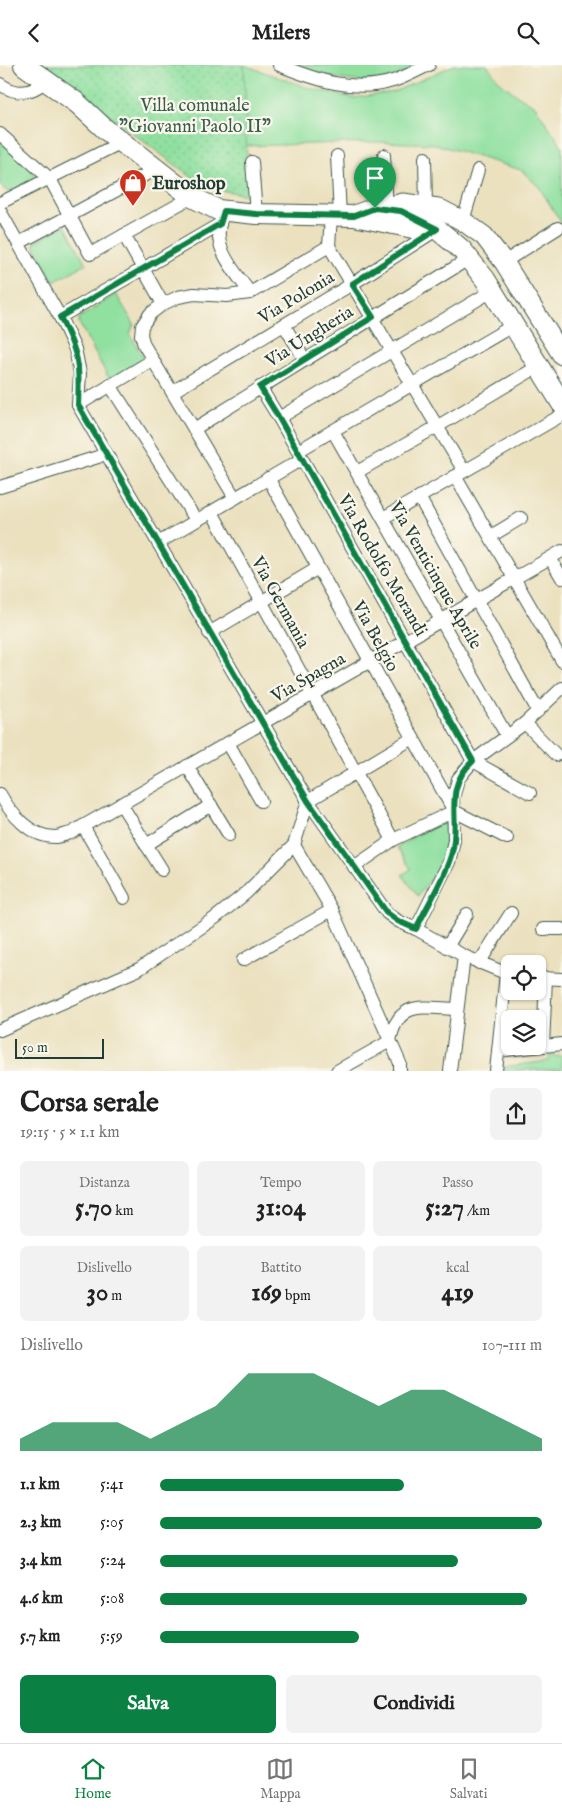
<!DOCTYPE html>
<html lang="it">
<head>
<meta charset="utf-8">
<style>
	body { margin:0; font-family:"IM FELL English",serif; background:#f2f2f2; color:#222; height:100vh; display:flex; flex-direction:column; font-size:19px; white-space:nowrap }
	* { box-sizing:border-box; margin:0 }
	p { font-size:16px; color:#767676 }
	.icon { flex:none; width:28px; height:28px; fill:none; stroke:currentColor; stroke-width:2; stroke-linecap:round; stroke-linejoin:round }
	.map { position:relative; height:1006px; overflow:hidden }
	.details { display:flex; flex-direction:column; background:#fff; flex:1 }
	.details>* { flex:none }
	.fabs { position:absolute; left:501px; top:890px; display:grid; gap:10px }
	.fabs a { display:grid; place-items:center; width:45px; height:45px; border-radius:8px; background:#fff; box-shadow:0 1px 4px #0004; font-size:25px }
	.scale { position:absolute; left:15px; bottom:12px; width:89px; box-sizing:border-box; padding-left:5px; border:2px solid #1f3d34; border-top:0; font-size:14px; line-height:18px; white-space:nowrap; color:#1f3d34; -webkit-text-stroke:4px #fbf7ec; paint-order:stroke }
	.pin { position:absolute; display:grid; place-items:center; width:42px; height:42px; color:#fff; margin:-51px -21px; border-radius:50% 50% 50% 0; rotate:-45deg; box-shadow:0 0 5px #0007 }
	.pin .icon { rotate:45deg }
	.round { display:grid; place-items:center; flex:none; width:52px; height:52px; border-radius:8px; background:#f2f2f2 }
	.head { display:flex; align-items:center; justify-content:space-between; height:85px; padding:0 20px }
	h1 { font-size:28px; font-weight:700; line-height:38px }
	.metrics { display:grid; grid-template-columns:repeat(3,1fr); gap:8px; height:85px; padding:5px 20px }
	.metrics div { display:grid; align-content:center; border-radius:8px; background:#f2f2f2; text-align:center }
	.metrics b { font-size:25px; font-weight:700 }
	.metrics small { font-size:14px; font-weight:400 }
	.metrics p { font-size:14px }
	.chart { height:140px; padding:10px 20px }
	.chart p { display:flex; justify-content:space-between }
	.chart svg { width:100%; height:90px; margin-top:5px; fill:#0b8043; opacity:.7 }
	.cta { display:flex; gap:10px; margin-top:auto; padding:10px 20px }
	.cta a { flex:1; height:58px; border-radius:8px; background:#0b8043; color:#fff; font-size:20px; font-weight:700; line-height:58px; text-align:center }
	.cta a+a { background:#f2f2f2; color:#222 }
	ul { padding:0 20px; list-style:none; font-size:16px }
	li { display:grid; grid-template-columns:80px 60px 1fr; align-items:center; height:38px }
	li i { height:12px; border-radius:6px; background:#0b8043 }
	header { display:flex; justify-content:space-between; align-items:center; height:65px; padding:0 20px; background:#fff; font-size:22px; font-weight:700 }
	.dock { display:flex; justify-content:space-around; align-items:center; height:70px; border-top:1px solid #e0e0e0; background:#fff; font-size:14px; color:#767676 }
	.dock a { display:grid; justify-items:center; gap:2px }
	.dock .active { color:#0b8043 }
	.map>svg:first-child { display:block }
	.grass { fill:#90e0a0; stroke:#588e6a }
	.park { fill:url(#park-dots); stroke:#588e6a }
	.lines { fill:none; stroke-linecap:round; stroke-linejoin:round }
	.street-casing { stroke:#3e5649; stroke-width:14 }
	.secondary-casing { stroke:#3e5649; stroke-width:21 }
	.primary-casing { stroke:#3e5649; stroke-width:22 }
	.street { stroke:#fff; stroke-width:12 }
	.secondary { stroke:#fff; stroke-width:19 }
	.primary { stroke:#fff; stroke-width:20 }
	.route-casing { stroke:#fff; stroke-width:10 }
	.route { stroke:#0b8043; stroke-width:6 }
	.labels { text-anchor:middle; stroke-width:4.5; stroke-linejoin:round; paint-order:stroke }
	.park-label { font-size:18px; fill:#365e4a; stroke:#fbf7ec }
	.poi-label { font-size:18px; font-weight:bold; fill:#1f3d34; stroke:#fbf7ec; text-anchor:start }
	.street-label { font-size:18px; fill:#1f3d34; stroke:#fbf7ec }
</style>
</head>
<body>
<header><svg class="icon" aria-label="back" viewBox="0 0 24 24"><path d="M15 5l-7 7 7 7"/></svg>Milers<svg class="icon" aria-label="search" viewBox="0 0 24 24"><circle cx="10" cy="10" r="6"/><path d="M15 15l6 6"/></svg></header>
<div class="map">
<svg width="562" height="1006" viewBox="0 0 562 1006">
	<defs>
		<pattern id="park-dots" width="8" height="8" patternUnits="userSpaceOnUse" patternTransform="scale(1.25)"><rect width="8" height="8" fill="#90e0a0"/><path d="M2 2h.1M6 6h.1" fill="none" stroke="#7cc18a" stroke-width="1.8" stroke-linecap="round"/></pattern>
	</defs>
	<rect width="100%" height="100%" fill="#fbf7ec"/>
	<filter id="ink" filterUnits="userSpaceOnUse"><feTurbulence type="fractalNoise" baseFrequency=".02" numOctaves="2"/><feDisplacementMap in="SourceGraphic" scale="10" xChannelSelector="R" yChannelSelector="G"/><feConvolveMatrix kernelMatrix="1 2 1 2 8 2 1 2 1" color-interpolation-filters="sRGB"/></filter>
	<filter id="wash" filterUnits="userSpaceOnUse"><feTurbulence type="fractalNoise" baseFrequency=".0096" numOctaves="4" result="noise"/><feDisplacementMap in="SourceGraphic" scale="20" xChannelSelector="R" yChannelSelector="G"/><feGaussianBlur stdDeviation="1.12" result="paint"/><feColorMatrix in="noise" values="0 0 0 0 0 0 0 0 0 0 0 0 0 0 0 0 0 1.4 0 .05"/><feComposite in="paint" operator="in"/></filter>
	<g filter="url(#wash)">
		<rect width="100%" height="100%" fill="#ebe1bf"/>
		<g class="grass">
			<path d="M244,0L309,23L354,33L394,27L454,0H487L499,16L514,28L535,41L562,81V159L539,122L521,105L435,79L379,77L246,81Z"/>
			<path d="M297,0H380L383,3L391,0H420C411,4 401,10 391,13C359,22 327,12 297,0Z"/>
			<path d="M0,75L39,114L8,127L0,120Z"/>
			<path d="M65,160L86,199L54,217L34,180L35,177Z"/>
			<path d="M116,229L134,259L130,269L146,297L111,313L108,312L79,258V253Z"/>
			<path d="M446,756C450,792 438,804 418,831L402,810L411,804L397,783L416,770Z"/>
			<path d="M549,991H562V1005H502L503,1002L548,996Z"/>
		</g>
		<path class="park" d="M41,0H244L248,130L213,124L201,119Z"/>
	</g>
	<g filter="url(#ink)">
		<g class="lines">
			<defs>
				<g id="street">
					<path d="M279,0C316,15 354,28 393,16C406,12 417,5 429,0"/>
					<path d="M0,19C13,28 25,30 39,21"/>
					<path d="M0,69L50,114L90,189L192,132"/>
					<path d="M384,90L387,144"/>
					<path d="M337,91L340,151"/>
					<path d="M425,93L426,141"/>
					<path d="M252,97L256,149"/>
					<path d="M0,138L122,77"/>
					<path d="M0,146L60,252L75,284L80,308L78,340"/>
					<path d="M331,151L329,181L464,406"/>
					<path d="M221,155C211,183 236,207 250,228"/>
					<path d="M463,156L478,105"/>
					<path d="M124,170L163,239"/>
					<path d="M19,178L156,104"/>
					<path d="M504,197L558,163"/>
					<path d="M60,252L220,159"/>
					<path d="M284,260L305,295"/>
					<path d="M110,320L196,455"/>
					<path d="M260,322L279,353L473,696L530,728"/>
					<path d="M172,327L352,219L436,165"/>
					<path d="M78,340L308,736L387,848L398,856L416,864L464,891L510,910"/>
					<path d="M78,340L153,295"/>
					<path d="M279,353L492,226"/>
					<path d="M194,364L470,193"/>
					<path d="M333,366L507,671"/>
					<path d="M298,386L514,260"/>
					<path d="M357,407L438,361L539,301"/>
					<path d="M455,411L562,596"/>
					<path d="M268,413L454,746"/>
					<path d="M0,422L98,392L105,388"/>
					<path d="M419,432L538,646"/>
					<path d="M235,433L144,280L141,270L142,261L150,249L163,239L178,232L194,229L227,231L250,228L329,181"/>
					<path d="M212,447L393,775"/>
					<path d="M383,453L562,350"/>
					<path d="M491,471L521,453"/>
					<path d="M158,478L302,394"/>
					<path d="M550,493L562,513"/>
					<path d="M209,568L318,503"/>
					<path d="M525,658L556,690"/>
					<path d="M228,678L261,736"/>
					<path d="M187,701L229,770"/>
					<path d="M0,729C11,749 30,772 55,772C60,772 66,769 71,768L562,486"/>
					<path d="M121,739L162,805"/>
					<path d="M454,746L507,773"/>
					<path d="M83,761L124,833"/>
					<path d="M146,780L211,740"/>
					<path d="M294,780L332,845L400,998V1006"/>
					<path d="M354,802L393,775L454,746"/>
					<path d="M416,864L449,797L454,775L453,733L458,714L473,696L525,658L562,623"/>
					<path d="M543,864H562"/>
					<path d="M447,882L467,849"/>
					<path d="M243,895L332,845"/>
					<path d="M479,898L511,848"/>
					<path d="M538,913L562,914"/>
					<path d="M0,965L139,904L215,853L246,828L294,780L308,736L413,673"/>
					<path d="M543,981L546,913"/>
					<path d="M498,986L562,979"/>
					<path d="M337,1006L390,976C398,934 423,943 457,944"/>
					<path d="M450,1006L464,891"/>
					<path d="M496,1006L506,908"/>
				</g>
				<path id="secondary" d="M386,146L395,140L403,138L438,143L463,156L484,171L504,197L562,290"/>
				<g id="primary">
					<path d="M24,0L77,38L105,64L192,132L218,145L256,149L354,151L418,164H437"/>
					<path d="M356,150L375,143L401,146L437,164L462,185L485,214L562,339"/>
				</g>
			</defs>
			<use href="#street" class="street-casing"/>
			<use href="#secondary" class="secondary-casing"/>
			<use href="#primary" class="primary-casing"/>
			<use href="#street" class="street"/>
			<use href="#secondary" class="secondary"/>
			<use href="#primary" class="primary"/>
		</g>
	</g>
	<g class="lines" filter="url(#ink)">
		<defs>
			<path id="route" d="M375,143L401,146L437,164L352,219L373,252L260,322L279,353L473,696C442,724 461,753 452,787C446,811 427,841 416,864L398,856L387,848L308,736L78,340C80,300 79,289 60,252L220,159L224,146L256,149L354,151Z"/>
		</defs>
		<use href="#route" class="route-casing"/>
		<use href="#route" class="route"/>
	</g>
	<defs>
		<symbol id="shop-pin" viewBox="-11 -11 22 30"><path d="M0 17L-7.5 6A9.5 9.5 0 1 1 7.5 6Z" fill="#c8321e" stroke="#fbf7ec"/><path d="M-5-2.5h2.3a2.7 3.5 0 0 1 5.4 0H5L5.5 6h-11ZM-1.5-2.5h3a1.5 2.3 0 0 0-3 0Z" fill="#fff"/></symbol>
	</defs>
	<g fill-rule="evenodd">
		<use href="#shop-pin" x="117" y="102" width="32" height="43"/>
	</g>
	<g class="labels">
		<g class="park-label">
			<text x="195" y="46">Villa comunale<tspan x="195" dy="21">"Giovanni Paolo II"</tspan></text>
		</g>
		<g class="poi-label">
			<text x="152" y="124">Euroshop</text>
		</g>
		<g class="street-label">
			<text transform="translate(296 232) rotate(-31)" y="6">Via Polonia</text>
			<text transform="translate(309 271) rotate(-32)" y="6">Via Ungheria</text>
			<text transform="translate(383 500) rotate(60)" y="6">Via Rodolfo Morandi</text>
			<text transform="translate(436 510) rotate(60)" y="6">Via Venticinque Aprile</text>
			<text transform="translate(281 537) rotate(61)" y="6">Via Germania</text>
			<text transform="translate(376 571) rotate(61)" y="6">Via Belgio</text>
			<text transform="translate(308 612) rotate(-30)" y="6">Via Spagna</text>
		</g>
	</g>
</svg>
<div class="fabs">
<a><svg class="icon" aria-label="locate" viewBox="0 0 24 24"><circle cx="12" cy="12" r="6"/><path d="M12 2v4M12 18v4M2 12h4M18 12h4"/></svg></a>
<a><svg class="icon" aria-label="layers" viewBox="0 0 24 24"><path d="M12 4l9 5-9 5-9-5zM3 14l9 5 9-5"/></svg></a>
</div>
<div class="scale">50 m</div>
<div class="pin" style="left:375px;top:143px;background:#1e9e55"><svg class="icon" aria-label="arrive" viewBox="0 0 24 24"><path d="M6 21V4h12l-3 4 3 4H6"/></svg></div>
</div>
<section class="details">
<div class="head"><div><h1>Corsa serale</h1><p>19:15 · 5 × 1.1 km</p></div><a class="round"><svg class="icon" aria-label="share" viewBox="0 0 24 24"><path d="M12 15V3M7 8l5-5 5 5M5 13v7h14v-7"/></svg></a></div>
<div class="metrics">
<div><p>Distanza</p><b>5.70<small> km</small></b></div>
<div><p>Tempo</p><b>31:04</b></div>
<div><p>Passo</p><b>5:27<small> /km</small></b></div>
</div>
<div class="metrics">
<div><p>Dislivello</p><b>30<small> m</small></b></div>
<div><p>Battito</p><b>169<small> bpm</small></b></div>
<div><p>kcal</p><b>419</b></div>
</div>
<div class="chart"><p><span>Dislivello</span>107–111 m</p>
<svg viewBox="0 0 160 44" preserveAspectRatio="none"><path d="M0 44V38L10 30L20 30L30 30L40 38L50 30L60 22L70 6L80 6L90 6L100 14L110 22L120 14L130 14L140 22L150 30L160 38V44z"/></svg>
</div>
<ul>
<li><b>1.1 km</b>5:41<i style="width:64%"></i></li>
<li><b>2.3 km</b>5:05<i style="width:100%"></i></li>
<li><b>3.4 km</b>5:24<i style="width:78%"></i></li>
<li><b>4.6 km</b>5:08<i style="width:96%"></i></li>
<li><b>5.7 km</b>5:59<i style="width:52%"></i></li>
</ul>
<div class="cta"><a>Salva</a><a>Condividi</a></div>
</section>
<nav class="dock">
<a class="active"><svg class="icon" aria-label="home" viewBox="0 0 24 24"><path d="M3 11l9-7 9 7M6 9v11h12V9"/></svg>Home</a>
<a><svg class="icon" aria-label="map" viewBox="0 0 24 24"><path d="M3 6l6-2 6 2 6-2v14l-6 2-6-2-6 2zM9 4v14M15 6v14"/></svg>Mappa</a>
<a><svg class="icon" aria-label="saved" viewBox="0 0 24 24"><path d="M7 4h10v16l-5-4-5 4z"/></svg>Salvati</a>
</nav>
</body>
</html>
